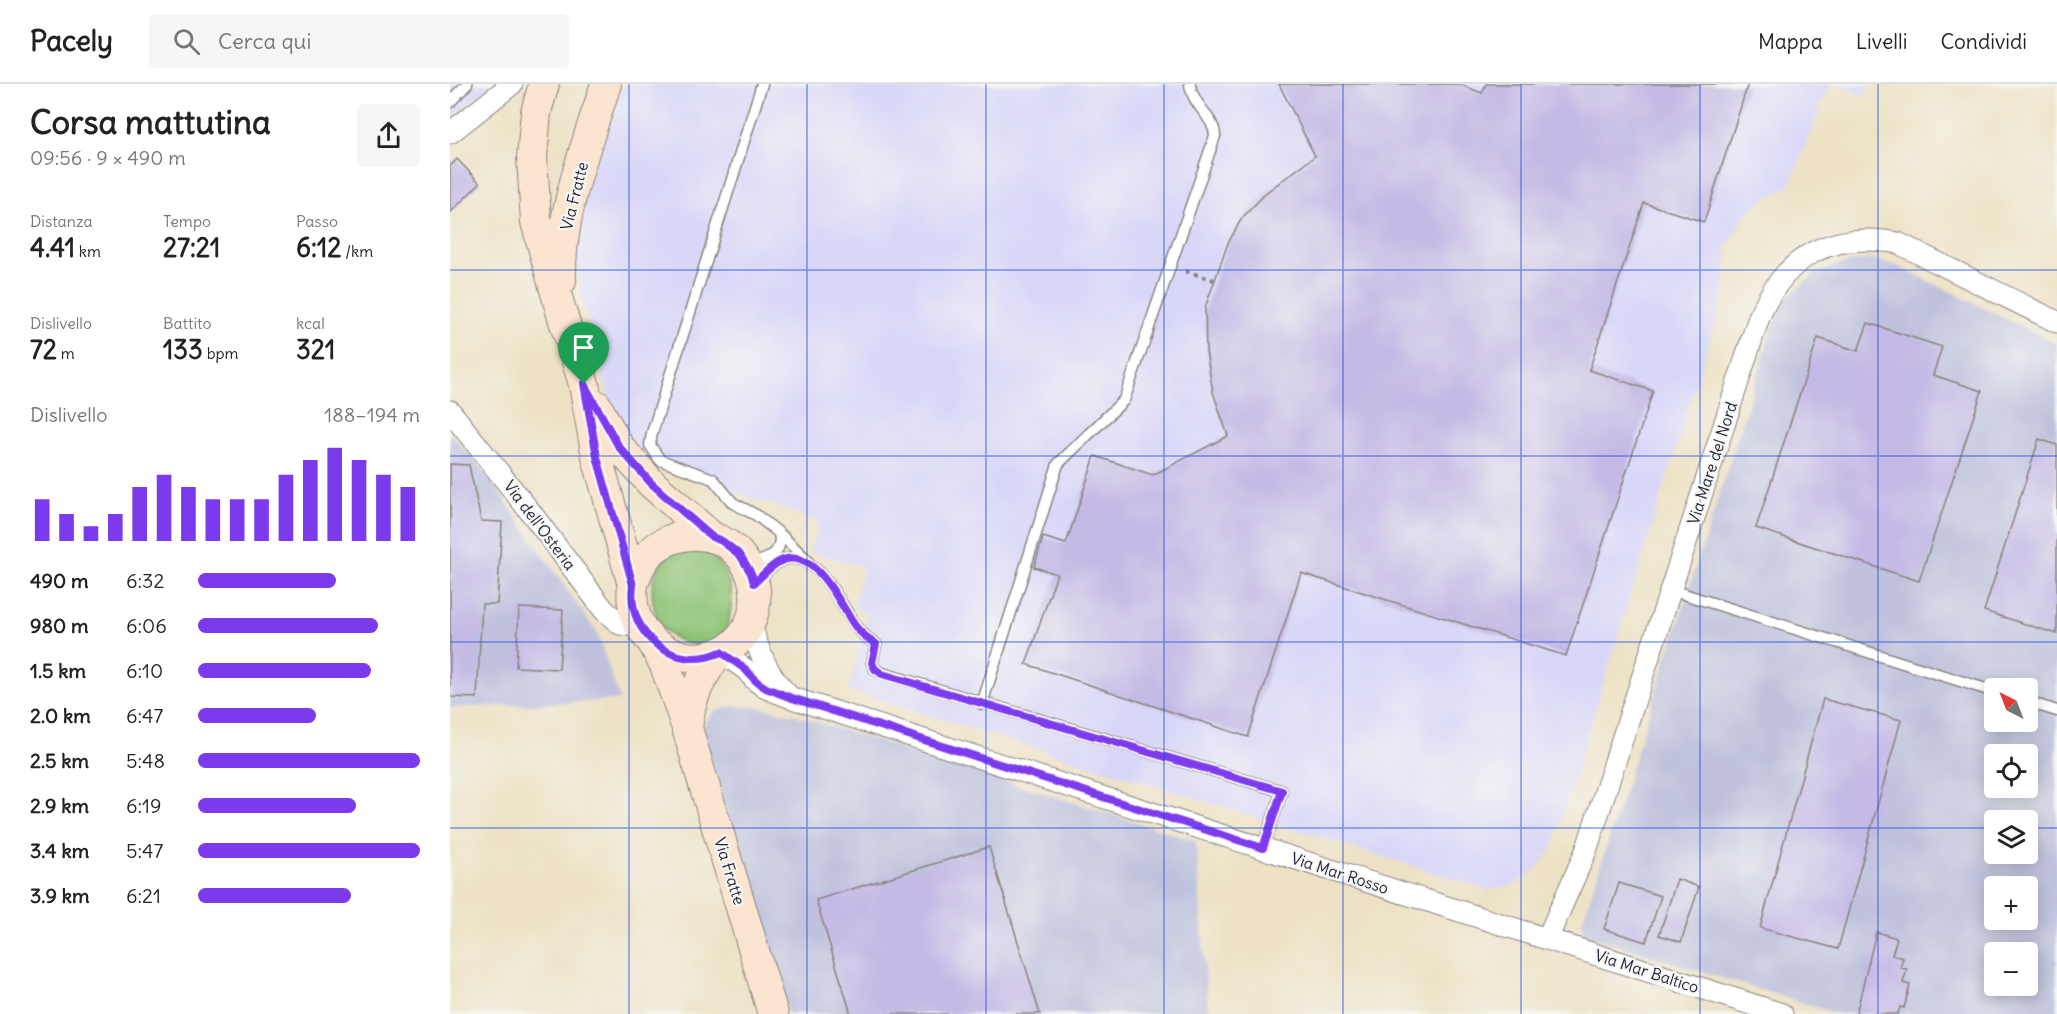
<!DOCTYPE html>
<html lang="it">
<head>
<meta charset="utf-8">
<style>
	body { margin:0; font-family:Delius,sans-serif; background:#f6f6f6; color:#222; height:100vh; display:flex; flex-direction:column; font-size:22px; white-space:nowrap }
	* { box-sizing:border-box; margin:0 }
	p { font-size:20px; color:#767676 }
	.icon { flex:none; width:33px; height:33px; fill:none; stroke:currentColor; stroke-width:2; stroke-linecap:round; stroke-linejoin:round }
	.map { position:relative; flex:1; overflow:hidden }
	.drawer { display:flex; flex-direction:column; background:#fff; width:450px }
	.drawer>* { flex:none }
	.needle { width:39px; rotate:318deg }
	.tools { position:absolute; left:1534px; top:594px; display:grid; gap:12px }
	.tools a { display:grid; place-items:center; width:54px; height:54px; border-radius:6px; background:#fff; box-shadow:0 3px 15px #0003; font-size:30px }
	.pin { position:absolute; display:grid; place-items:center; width:51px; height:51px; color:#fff; margin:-62px -26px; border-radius:50% 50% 50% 0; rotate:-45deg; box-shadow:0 0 6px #0007 }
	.pin .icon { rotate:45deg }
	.round { display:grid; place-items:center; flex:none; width:63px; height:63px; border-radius:6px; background:#f6f6f6 }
	.headline { display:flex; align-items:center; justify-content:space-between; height:102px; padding:0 30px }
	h1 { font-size:33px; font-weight:800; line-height:45px }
	.metrics { display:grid; grid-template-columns:repeat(3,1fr); gap:9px; height:102px; padding:6px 30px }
	.metrics div { display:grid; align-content:center }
	.metrics b { font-size:26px; font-weight:800 }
	.metrics small { font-size:16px; font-weight:400 }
	.metrics p { font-size:16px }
	.chart { height:168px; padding:12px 30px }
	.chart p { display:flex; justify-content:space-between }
	.chart svg { width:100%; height:108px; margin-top:6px; stroke:#7c3aed; stroke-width:6 }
	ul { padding:0 30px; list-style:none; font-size:20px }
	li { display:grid; grid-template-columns:96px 72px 1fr; align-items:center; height:45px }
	li i { height:15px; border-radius:8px; background:#7c3aed }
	header { display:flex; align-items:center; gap:36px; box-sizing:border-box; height:84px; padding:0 30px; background:#fff; border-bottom:2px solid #e0e0e0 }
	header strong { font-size:28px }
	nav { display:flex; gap:33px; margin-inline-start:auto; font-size:21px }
	.search { width:420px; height:54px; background:#f6f6f6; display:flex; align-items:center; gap:15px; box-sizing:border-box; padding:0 21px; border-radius:6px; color:#767676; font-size:22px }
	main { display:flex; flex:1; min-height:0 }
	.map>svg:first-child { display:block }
	.built { fill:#d9d7f8 }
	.industrial { fill:#c0c2dd; fill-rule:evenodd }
	.green { fill:#8dc376; stroke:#587258; stroke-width:1.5 }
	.building { fill:#c4bae5 }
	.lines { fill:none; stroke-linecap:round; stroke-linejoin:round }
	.service-casing { stroke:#888280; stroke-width:13 }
	.minor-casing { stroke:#888280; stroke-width:23 }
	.secondary-casing { stroke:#888280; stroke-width:32 }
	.path { stroke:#888280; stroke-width:4; stroke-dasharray:4.5 4.5; stroke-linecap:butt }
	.service { stroke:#fff; stroke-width:10 }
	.minor { stroke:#fff; stroke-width:21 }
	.secondary { stroke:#fce5d0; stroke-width:30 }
	.route-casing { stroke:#fff; stroke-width:12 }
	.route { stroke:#7c3aed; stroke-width:8 }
	.grid { fill:none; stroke:#1d4ed8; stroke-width:1.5; stroke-opacity:0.55 }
	.labels { text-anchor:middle; stroke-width:4.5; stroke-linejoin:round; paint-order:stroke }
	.street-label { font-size:16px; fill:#22223b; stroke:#f6f6f2 }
</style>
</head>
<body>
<header>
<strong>Pacely</strong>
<div class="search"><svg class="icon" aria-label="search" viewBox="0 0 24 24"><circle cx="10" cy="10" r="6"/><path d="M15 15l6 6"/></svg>Cerca qui</div>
<nav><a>Mappa</a><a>Livelli</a><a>Condividi</a></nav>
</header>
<main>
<section class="drawer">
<div class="headline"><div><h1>Corsa mattutina</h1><p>09:56 · 9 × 490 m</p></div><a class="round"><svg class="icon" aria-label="share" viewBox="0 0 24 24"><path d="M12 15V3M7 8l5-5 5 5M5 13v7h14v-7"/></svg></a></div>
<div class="metrics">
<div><p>Distanza</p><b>4.41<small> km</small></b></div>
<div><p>Tempo</p><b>27:21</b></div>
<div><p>Passo</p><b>6:12<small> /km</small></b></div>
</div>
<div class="metrics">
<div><p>Dislivello</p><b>72<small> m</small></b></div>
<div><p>Battito</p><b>133<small> bpm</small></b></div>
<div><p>kcal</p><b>321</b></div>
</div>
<div class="chart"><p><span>Dislivello</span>188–194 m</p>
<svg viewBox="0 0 160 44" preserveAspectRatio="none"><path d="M5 44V27M15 44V33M25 44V38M35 44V33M45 44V22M55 44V17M65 44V22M75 44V27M85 44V27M95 44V27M105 44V17M115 44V11M125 44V6M135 44V11M145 44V17M155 44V22"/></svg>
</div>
<ul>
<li><b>490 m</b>6:32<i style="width:62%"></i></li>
<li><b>980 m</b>6:06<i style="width:81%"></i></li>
<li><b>1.5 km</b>6:10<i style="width:78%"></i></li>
<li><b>2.0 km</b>6:47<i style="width:53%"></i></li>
<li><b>2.5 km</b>5:48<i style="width:100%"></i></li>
<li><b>2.9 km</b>6:19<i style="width:71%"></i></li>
<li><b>3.4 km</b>5:47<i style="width:100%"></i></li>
<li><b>3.9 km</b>6:21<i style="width:69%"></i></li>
</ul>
</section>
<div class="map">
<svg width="1607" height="930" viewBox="0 0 1607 930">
	<rect width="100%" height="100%" fill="#f6f6f2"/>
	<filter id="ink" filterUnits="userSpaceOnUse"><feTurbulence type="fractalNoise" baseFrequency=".0167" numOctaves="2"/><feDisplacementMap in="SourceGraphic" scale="12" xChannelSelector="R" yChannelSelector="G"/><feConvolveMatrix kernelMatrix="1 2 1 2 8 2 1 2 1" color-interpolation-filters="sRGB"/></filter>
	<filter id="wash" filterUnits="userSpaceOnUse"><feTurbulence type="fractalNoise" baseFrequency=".008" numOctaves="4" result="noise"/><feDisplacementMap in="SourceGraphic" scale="24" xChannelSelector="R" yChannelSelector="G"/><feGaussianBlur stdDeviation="1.35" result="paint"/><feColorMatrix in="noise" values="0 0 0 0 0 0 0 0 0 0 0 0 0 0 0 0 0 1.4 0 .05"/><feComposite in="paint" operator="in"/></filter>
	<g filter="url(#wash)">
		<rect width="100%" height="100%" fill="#ede2c5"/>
		<g class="built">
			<path d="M0,0H40L36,5L0,35Z"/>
			<path d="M175,0H1380L1339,102L1315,115L1295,132L1278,160L1274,209L1102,765L1087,784L1066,800L1039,806L398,606L418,531L404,522L413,483L360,468L369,437L198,379L171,345L148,280L131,208L125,169L135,105L168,12Z"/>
			<path d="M1389,0H1419L1414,13Z"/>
		</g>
		<g class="industrial">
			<path d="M1419,175L1448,182L1607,260V930H1387L1142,853L1134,848L1132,839L1322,245L1337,214L1364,190L1391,180ZM1545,604H1578V638H1545ZM1545,670H1578V704H1545ZM1545,736H1578V770H1545ZM1545,802H1578V836H1545ZM1545,868H1578V902H1545Z"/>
			<path d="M0,349L38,392L147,549L170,616L0,624Z"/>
			<path d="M284,622L306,623L345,631L746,757L758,930H338L252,647L255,637L265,627Z"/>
		</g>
		<path class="green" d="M229,465C235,466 245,464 252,466C272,473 285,504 281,523C280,530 279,540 275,546C260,571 224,561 210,540C208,536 207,531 205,527C197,502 204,477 229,465Z"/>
		<g id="blocks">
			<g class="building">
				<path d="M829,0H1008L1032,9L1036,0H1298L1254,138L1194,119L1139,286L1203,307L1116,572L851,489L798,653L576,580L607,490L584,483L593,453L616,460L645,372L703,391L778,352L763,308L756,267L755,224L778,159L792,134L818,107L865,72Z"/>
				<path d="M7,75L30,99L0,129V82Z"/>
				<path d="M1418,239L1492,263L1483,291L1532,307L1469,497L1306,444L1368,254L1408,267Z"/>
				<path d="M1589,355L1607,361V550L1534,527Z"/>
				<path d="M0,380L19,381L31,437L52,438L47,520H32L27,614L0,613Z"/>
				<path d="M69,524L113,526L109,585L66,583Z"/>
				<path d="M1373,615L1451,636L1388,865L1310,844Z"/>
				<path d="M539,763L590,930H401L366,816Z"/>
				<path d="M1227,795L1249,803L1231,858L1209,851Z"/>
				<path d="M1169,799L1211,812L1196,858L1154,845Z"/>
				<path d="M1426,848L1447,854L1442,871L1453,874L1450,884L1457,885L1453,899L1460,901L1454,924L1450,923L1448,930H1406Z"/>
			</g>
		</g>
	</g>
	<g filter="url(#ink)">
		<use href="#blocks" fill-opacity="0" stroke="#888280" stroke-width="1.5"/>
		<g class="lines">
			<defs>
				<g id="service">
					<path d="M0,18L17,0"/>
					<path d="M329,449L357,476"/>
					<path d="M298,480C315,477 334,471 329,449L306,431L283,419L263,395L210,376L200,361L202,349L312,0"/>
					<path d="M306,497C315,489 324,478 336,475C368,467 391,522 406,542C411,550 418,555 426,560L422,579L425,585L432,589L832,707L813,764"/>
					<path d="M1221,506L1545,608"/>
					<path d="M1578,618L1607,627"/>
					<path d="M532,620L608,380L674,316L765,52C765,34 742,21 740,0"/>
				</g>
				<g id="minor">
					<path d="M0,49L62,0"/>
					<path d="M0,327L82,430L154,526L170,540L176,541L187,537"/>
					<path d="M300,537C308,565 316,589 337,610"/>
					<path d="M271,568L295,585L306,597L316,604L339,613L1332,930"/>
					<path d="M1097,855L1136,767L1309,233C1336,170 1382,147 1448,159L1607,238"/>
				</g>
				<g id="secondary">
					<path d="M94,0L86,28L82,73L86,138L111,227L134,300L147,373L183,501C173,582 287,602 304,526C308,507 303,489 292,474C269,443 221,444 196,473C189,481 186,491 183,501"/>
					<path d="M111,197C109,130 136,63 156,0"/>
					<path d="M146,321L169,363L201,399L262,453"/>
					<path d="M203,559L215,581L237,644L323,930"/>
					<path d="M237,644C241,610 249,598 267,570"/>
				</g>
			</defs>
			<use href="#service" class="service-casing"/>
			<use href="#minor" class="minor-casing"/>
			<use href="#secondary" class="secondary-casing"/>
			<path class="path" d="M735,187L764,196"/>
			<use href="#service" class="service"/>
			<use href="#minor" class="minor"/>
			<use href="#secondary" class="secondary"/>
		</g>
	</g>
	<g class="lines" filter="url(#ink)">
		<defs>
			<path id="route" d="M134,300L169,363L201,399L231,426L262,453L272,457L290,471L301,489L304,499C313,491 322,480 333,476C366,464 391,522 405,542C411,550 418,555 426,560L422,579L425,585L432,590L832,707L813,764L339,613L316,604L306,597L295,585L271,568C225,589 176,551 183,501L147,373Z"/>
		</defs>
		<use href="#route" class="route-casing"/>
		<use href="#route" class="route"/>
	</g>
	<path class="grid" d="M179,0V930M357,0V930M536,0V930M714,0V930M893,0V930M1071,0V930M1250,0V930M1428,0V930M0,186H1607M0,372H1607M0,558H1607M0,744H1545M1578,744H1607"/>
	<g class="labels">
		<g class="street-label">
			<text transform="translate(124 112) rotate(-76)" y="6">Via Fratte</text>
			<text transform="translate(1262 379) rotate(-72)" y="6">Via Mare del Nord</text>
			<text transform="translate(90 441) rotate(53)" y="6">Via dell'Osteria</text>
			<text transform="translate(280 787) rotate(73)" y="6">Via Fratte</text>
			<text transform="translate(890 789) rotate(18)" y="6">Via Mar Rosso</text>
			<text transform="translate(1197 887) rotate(18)" y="6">Via Mar Baltico</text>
		</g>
	</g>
</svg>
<div class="tools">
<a><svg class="needle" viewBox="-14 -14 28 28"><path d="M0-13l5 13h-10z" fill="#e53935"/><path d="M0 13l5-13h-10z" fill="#767676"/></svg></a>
<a><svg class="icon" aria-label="locate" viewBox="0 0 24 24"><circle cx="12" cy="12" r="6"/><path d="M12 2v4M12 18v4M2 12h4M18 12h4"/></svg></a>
<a><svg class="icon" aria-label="layers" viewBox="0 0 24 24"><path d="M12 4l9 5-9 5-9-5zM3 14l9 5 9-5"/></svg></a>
<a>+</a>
<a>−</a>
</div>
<div class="pin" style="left:134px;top:300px;background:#1e9e55"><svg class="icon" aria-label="arrive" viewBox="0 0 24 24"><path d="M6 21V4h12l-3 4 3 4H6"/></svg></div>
</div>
</main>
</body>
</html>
